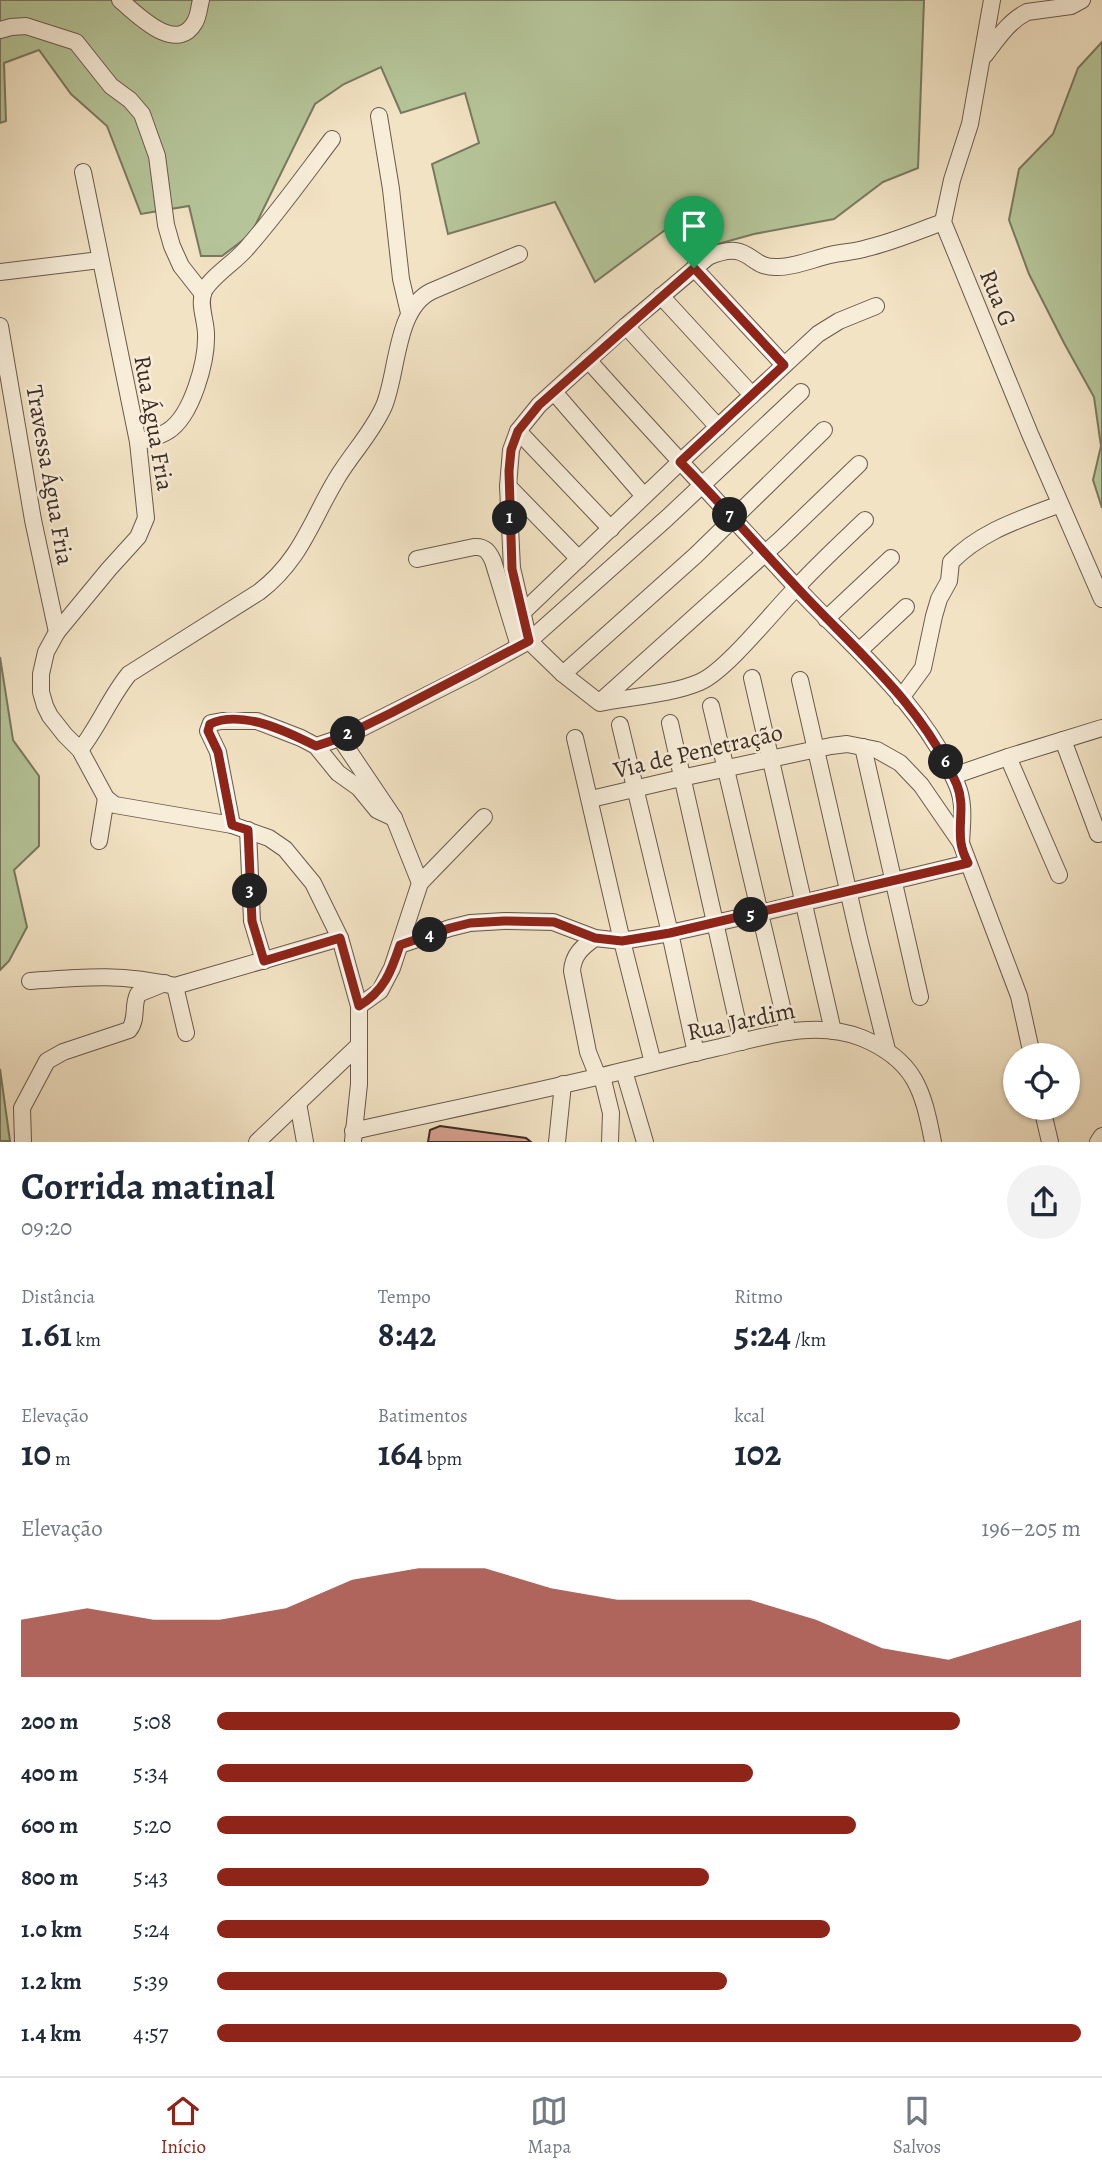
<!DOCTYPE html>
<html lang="pt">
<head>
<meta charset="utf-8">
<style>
	body { margin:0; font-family:Alegreya,serif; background:#f2f2f3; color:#1f2937; height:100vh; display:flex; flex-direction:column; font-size:26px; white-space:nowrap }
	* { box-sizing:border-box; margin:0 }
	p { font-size:23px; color:#747a83 }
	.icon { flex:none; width:38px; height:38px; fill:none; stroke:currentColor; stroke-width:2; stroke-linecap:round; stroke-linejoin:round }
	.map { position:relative; height:1142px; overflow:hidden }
	.drawer { display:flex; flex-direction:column; background:#fff; flex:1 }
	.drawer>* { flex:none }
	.controls { position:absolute; left:1003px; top:1043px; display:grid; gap:14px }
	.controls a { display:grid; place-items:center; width:77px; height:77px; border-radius:50%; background:#fff; box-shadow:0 2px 5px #0004; font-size:35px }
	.pin { position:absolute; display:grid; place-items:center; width:60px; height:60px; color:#fff; margin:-72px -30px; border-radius:50% 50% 50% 0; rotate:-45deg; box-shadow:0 0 7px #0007 }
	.pin .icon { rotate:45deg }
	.km { position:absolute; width:35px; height:35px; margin:-18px; border-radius:50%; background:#222; color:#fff; font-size:19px; line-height:35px; text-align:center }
	.round { display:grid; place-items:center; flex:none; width:74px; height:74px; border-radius:37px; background:#f2f2f3 }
	.overview { display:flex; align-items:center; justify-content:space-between; height:119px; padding:0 21px }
	h1 { font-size:38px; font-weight:700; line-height:52px }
	.stats { display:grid; grid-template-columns:repeat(3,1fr); gap:10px; height:119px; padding:7px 21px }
	.stats div { display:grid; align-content:center }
	.stats b { font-size:35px; font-weight:700 }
	.stats small { font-size:19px; font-weight:400 }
	.stats p { font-size:19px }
	.chart { height:196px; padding:14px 21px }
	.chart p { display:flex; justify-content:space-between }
	.chart svg { width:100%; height:126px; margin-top:7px; fill:#8f2418; opacity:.7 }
	ul { padding:0 21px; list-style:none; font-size:23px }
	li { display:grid; grid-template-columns:112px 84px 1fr; align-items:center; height:52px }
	li i { height:18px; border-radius:9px; background:#8f2418 }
	.tabs { display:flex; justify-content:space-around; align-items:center; height:98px; border-top:2px solid #e0e1e3; background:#fff; font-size:19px; color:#747a83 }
	.tabs a { display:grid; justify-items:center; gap:4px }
	.tabs .active { color:#8f2418 }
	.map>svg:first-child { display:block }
	.green { fill:#b5c599; stroke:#79795f; stroke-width:2 }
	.building { fill:#d8a190; stroke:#3d2d25; stroke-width:2 }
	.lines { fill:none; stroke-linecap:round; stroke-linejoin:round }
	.minor-casing { stroke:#6a5a4d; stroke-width:18 }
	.minor { stroke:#f7edd9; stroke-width:16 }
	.route-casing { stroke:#fff; stroke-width:14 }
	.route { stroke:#8f2418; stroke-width:9 }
	.labels { text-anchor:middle; stroke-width:5; stroke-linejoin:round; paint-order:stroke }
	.street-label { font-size:24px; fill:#3d2d25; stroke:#f7edd9 }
</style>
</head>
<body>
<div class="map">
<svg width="1102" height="1142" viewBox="0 0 1102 1142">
	<rect width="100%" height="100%" fill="#f2e3c4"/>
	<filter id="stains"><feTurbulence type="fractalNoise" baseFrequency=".00286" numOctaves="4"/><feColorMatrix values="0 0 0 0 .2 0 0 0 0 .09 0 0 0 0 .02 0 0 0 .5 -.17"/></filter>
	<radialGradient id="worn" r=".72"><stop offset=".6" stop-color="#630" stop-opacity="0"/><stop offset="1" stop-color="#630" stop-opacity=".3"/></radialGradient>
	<g class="green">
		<path d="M0,0H924L918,168L883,182L834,219L754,234L685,253L665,230L595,282L555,202L448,234L432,164L479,143L465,93L401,113L381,67L344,84L315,104L251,234L222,256H201L189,206L141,214L107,126L71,94L39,50L4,63L6,121L0,123Z"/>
		<path d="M1102,42V508L1093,480L1101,446L1094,397L1064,343L1029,274L1009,220L1019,169L1053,134L1078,68Z"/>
		<path d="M0,657L13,740L39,776V846L14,870L27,927L9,961L0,970Z"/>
		<path d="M0,1069L10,1141H0Z"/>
	</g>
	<path class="building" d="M440,1126L526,1138L531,1142H428L430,1130Z"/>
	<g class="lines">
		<defs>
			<g id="minor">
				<path d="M120,0C136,13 176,56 195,22C199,15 199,7 201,0"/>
				<path d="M992,0L970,124L952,180L943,222L1030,434L1102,599"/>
				<path d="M0,30L11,27L26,26L76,42L111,86L130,100L142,114L157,156L166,225L172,246L181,266L203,294"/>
				<path d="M985,55C997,39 1009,21 1027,12L1071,6L1082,0"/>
				<path d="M379,116L391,189L401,279L409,313"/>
				<path d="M83,172L138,442L146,518L138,537L109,569L57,632L46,652L41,674V692L45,706L50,716L65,735L80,750L106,798"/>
				<path d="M694,268L784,365"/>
				<path d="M0,272L100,260"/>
				<path d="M661,296L752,395"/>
				<path d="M0,326L33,520L57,632"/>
				<path d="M626,326L718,427"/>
				<path d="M588,360C657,437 727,512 797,588C855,650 924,705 957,785C965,803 962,824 961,843"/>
				<path d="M554,392L644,496"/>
				<path d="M518,431L611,529"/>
				<path d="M138,442C148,439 159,437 168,431C192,416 207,361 206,334C206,320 198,304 204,291C211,277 235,262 246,249C277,214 304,176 332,139"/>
				<path d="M508,486L579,559"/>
				<path d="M865,520C842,542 818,564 796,588C773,611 727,670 700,682C673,694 629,697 600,703L563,674L529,641L512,568L508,486L511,450L518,431L539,405L626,326L708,257C752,238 747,269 778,267C795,267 813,259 830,255C842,252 855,252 867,248C893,242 918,231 943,222"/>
				<path d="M417,559L474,547C485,546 489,552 493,561L519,646"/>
				<path d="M522,613L680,462L818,334L839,321L876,306"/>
				<path d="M826,619L891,558"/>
				<path d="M860,650L906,607"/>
				<path d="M563,674L696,555L824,430"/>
				<path d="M752,678L833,1031"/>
				<path d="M800,680L859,938L887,1050"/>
				<path d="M901,698L923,668L934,616L939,599L949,581L951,562C981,531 1021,519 1060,504"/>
				<path d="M601,701L781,539L859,464"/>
				<path d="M711,706L788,1032"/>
				<path d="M670,723L742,1042"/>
				<path d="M620,725L670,933L696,1053"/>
				<path d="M340,738L394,818L420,883L392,968L380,991L359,1006"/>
				<path d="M575,738L622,941L653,1063"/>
				<path d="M1063,740L1098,834"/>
				<path d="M316,746L340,738L362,728L475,671L529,641L667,518L801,392"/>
				<path d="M863,747L920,997"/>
				<path d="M80,750C99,726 110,697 129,674L259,592C301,560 311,521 337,478C352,453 372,433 384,406C398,373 395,308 432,291L519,254"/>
				<path d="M1008,757L1059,875"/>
				<path d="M953,776L1008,757L1102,728"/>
				<path d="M591,799L681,778L831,746L847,744L877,750L900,763L921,785L961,843L1019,996L1032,1055"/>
				<path d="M232,825L218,752L208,731L211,723L222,721H257L301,738L316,746L338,773L359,788L377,810L394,818"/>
				<path d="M248,830L252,921L264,961"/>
				<path d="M99,841L106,798L115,805L232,825L269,838L285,849L313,883L340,938L359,1006V1084L353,1141"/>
				<path d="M420,883L484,817"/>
				<path d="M595,938C582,947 573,955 572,971L588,1052L598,1077"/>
				<path d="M400,945L450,928L470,923L504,921L553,922L595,938L622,941L670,933L760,913L968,863"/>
				<path d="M30,981C83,977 122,973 175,986L340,938"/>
				<path d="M175,986L186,1033"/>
				<path d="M624,1071L645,1142"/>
				<path d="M602,1076L611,1113L610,1142"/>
				<path d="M298,1103L305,1142"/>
				<path d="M1042,1108L1050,1142"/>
				<path d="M353,1131C434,1113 516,1096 597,1077C637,1068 676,1057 716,1048C763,1037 815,1019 862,1038C915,1060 923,1090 933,1142"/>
				<path d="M23,1142L22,1108L47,1061L63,1052L129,1030C138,1019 132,1006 138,994L165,983"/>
				<path d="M257,1142L358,1046"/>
				<path d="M557,1142L563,1084"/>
				<path d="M1098,1142L1102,1136"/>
			</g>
		</defs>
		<use href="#minor" class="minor-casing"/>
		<use href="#minor" class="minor"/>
	</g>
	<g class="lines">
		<defs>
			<path id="route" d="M694,268L784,365L680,462C723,505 762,551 804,595C860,654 924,708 957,785C965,805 958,823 961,843C962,850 965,857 968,863L670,933L622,941L595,938L554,922L504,921L470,923L450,928L400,945C391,972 384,991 359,1006L340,938L264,961L252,921L248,830L232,825L218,752L208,731L210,724C242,709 288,732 316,746L340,738L391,713L529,641L512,569L509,471L511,450L518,431L539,405Z"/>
		</defs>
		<use href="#route" class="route-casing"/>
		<use href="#route" class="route"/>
	</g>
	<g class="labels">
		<g class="street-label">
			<text transform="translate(998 298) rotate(68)" y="8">Rua G</text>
			<text transform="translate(154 423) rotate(80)" y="8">Rua Água Fria</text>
			<text transform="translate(50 475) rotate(80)" y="8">Travessa Água Fria</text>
			<text transform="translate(698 751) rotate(-13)" y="8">Via de Penetração</text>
			<text transform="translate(741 1021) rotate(-12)" y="8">Rua Jardim</text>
		</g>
	</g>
	<rect width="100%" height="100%" filter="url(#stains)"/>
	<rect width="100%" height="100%" fill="url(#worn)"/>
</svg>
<div class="controls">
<a><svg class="icon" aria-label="locate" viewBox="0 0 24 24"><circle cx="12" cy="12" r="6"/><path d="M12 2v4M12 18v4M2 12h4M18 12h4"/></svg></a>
</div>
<div class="pin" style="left:694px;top:268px;background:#1e9e55"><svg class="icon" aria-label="arrive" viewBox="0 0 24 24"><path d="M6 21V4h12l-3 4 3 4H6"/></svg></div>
<b class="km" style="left:510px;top:518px">1</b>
<b class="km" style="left:348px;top:734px">2</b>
<b class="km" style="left:250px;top:891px">3</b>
<b class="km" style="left:430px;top:935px">4</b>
<b class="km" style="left:751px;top:915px">5</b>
<b class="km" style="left:946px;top:762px">6</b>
<b class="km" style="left:730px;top:515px">7</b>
</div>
<section class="drawer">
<div class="overview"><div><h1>Corrida matinal</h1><p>09:20</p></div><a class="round"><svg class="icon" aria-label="share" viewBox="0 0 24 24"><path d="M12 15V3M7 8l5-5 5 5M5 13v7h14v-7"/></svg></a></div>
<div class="stats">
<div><p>Distância</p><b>1.61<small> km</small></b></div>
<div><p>Tempo</p><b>8:42</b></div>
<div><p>Ritmo</p><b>5:24<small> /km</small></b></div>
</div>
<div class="stats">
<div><p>Elevação</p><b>10<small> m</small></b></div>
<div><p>Batimentos</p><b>164<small> bpm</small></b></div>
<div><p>kcal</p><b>102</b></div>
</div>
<div class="chart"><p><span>Elevação</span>196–205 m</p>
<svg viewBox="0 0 160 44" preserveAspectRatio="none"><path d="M0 44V24L10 20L20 24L30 24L40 20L50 10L60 6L70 6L80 13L90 17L100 17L110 17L120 24L130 34L140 38L150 31L160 24V44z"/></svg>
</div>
<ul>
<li><b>200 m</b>5:08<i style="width:86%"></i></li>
<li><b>400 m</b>5:34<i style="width:62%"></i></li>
<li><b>600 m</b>5:20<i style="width:74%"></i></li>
<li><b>800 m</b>5:43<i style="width:57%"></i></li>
<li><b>1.0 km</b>5:24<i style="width:71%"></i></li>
<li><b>1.2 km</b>5:39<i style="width:59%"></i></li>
<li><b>1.4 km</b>4:57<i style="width:100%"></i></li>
</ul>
</section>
<nav class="tabs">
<a class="active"><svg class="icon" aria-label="home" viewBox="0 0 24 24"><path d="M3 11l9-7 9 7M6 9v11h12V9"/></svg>Início</a>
<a><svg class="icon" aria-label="map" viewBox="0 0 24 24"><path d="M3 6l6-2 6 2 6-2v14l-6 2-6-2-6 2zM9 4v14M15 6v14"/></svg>Mapa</a>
<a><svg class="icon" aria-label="saved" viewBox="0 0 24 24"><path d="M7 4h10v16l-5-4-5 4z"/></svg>Salvos</a>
</nav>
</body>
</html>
